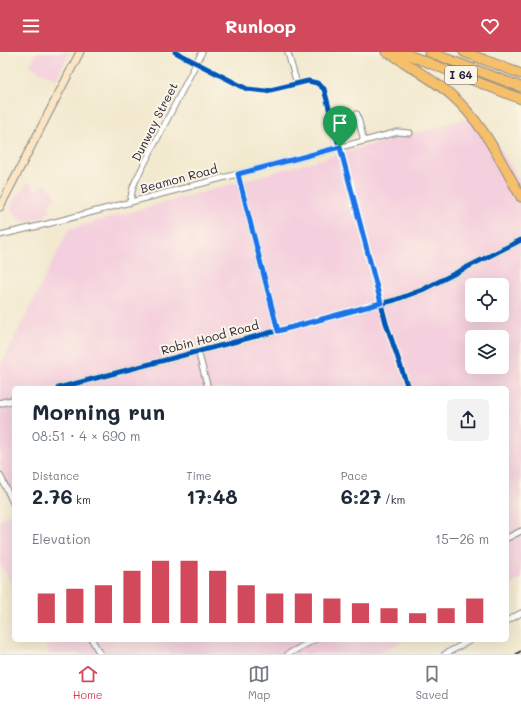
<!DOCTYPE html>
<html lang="en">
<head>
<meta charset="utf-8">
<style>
	body { margin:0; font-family:Mali,sans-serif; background:#f2f2f3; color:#1f2937; height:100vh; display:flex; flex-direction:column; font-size:15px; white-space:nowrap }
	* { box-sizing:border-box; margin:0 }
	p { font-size:13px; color:#747a83 }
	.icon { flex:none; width:22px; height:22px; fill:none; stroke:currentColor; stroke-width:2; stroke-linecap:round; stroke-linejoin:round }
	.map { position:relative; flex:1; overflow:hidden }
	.side { position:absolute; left:12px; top:334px; width:497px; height:256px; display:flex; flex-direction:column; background:#fff; border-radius:6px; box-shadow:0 4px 16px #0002 }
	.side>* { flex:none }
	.fabs { position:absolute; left:465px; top:226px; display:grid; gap:8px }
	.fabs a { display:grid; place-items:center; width:44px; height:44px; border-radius:6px; background:#fff; box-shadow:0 4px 16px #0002; font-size:20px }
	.pin { position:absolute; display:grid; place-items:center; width:34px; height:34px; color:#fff; margin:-41px -17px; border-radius:50% 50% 50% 0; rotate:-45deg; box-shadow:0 0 4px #0007 }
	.pin .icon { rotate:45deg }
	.round { display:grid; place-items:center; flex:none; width:42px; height:42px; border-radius:6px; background:#f2f2f3 }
	.summary { display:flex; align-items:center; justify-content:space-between; height:68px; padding:0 20px }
	h1 { font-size:22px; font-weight:700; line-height:30px }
	.stats { display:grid; grid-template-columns:repeat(3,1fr); gap:6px; height:68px; padding:4px 20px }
	.stats div { display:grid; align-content:center }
	.stats b { font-size:20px; font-weight:700 }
	.stats small { font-size:11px; font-weight:400 }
	.stats p { font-size:11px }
	.chart { height:112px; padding:8px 20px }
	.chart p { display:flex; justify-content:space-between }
	.chart svg { width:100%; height:72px; margin-top:4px; stroke:#d1495b; stroke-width:6 }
	header { display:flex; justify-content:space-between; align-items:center; height:52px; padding:0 20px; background:#d1495b; color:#fff; font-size:18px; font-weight:700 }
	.menu { display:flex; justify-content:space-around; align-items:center; height:56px; border-top:1px solid #e0e1e3; background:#fff; font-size:11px; color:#747a83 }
	.menu a { display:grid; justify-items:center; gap:2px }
	.menu .on { color:#d1495b }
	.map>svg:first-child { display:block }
	.built { fill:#f4cfdd; fill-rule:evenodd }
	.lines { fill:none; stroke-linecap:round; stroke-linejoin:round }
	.minor-casing { stroke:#8a8685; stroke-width:7 }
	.tertiary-casing { stroke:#8a8685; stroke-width:8 }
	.secondary-casing { stroke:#8a8685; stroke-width:9 }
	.motorway-casing { stroke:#8a8685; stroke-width:11 }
	.minor { stroke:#fff; stroke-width:5 }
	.tertiary { stroke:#fff; stroke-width:6 }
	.secondary { stroke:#fbe6c4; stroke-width:7 }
	.motorway { stroke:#f6c06b; stroke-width:9 }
	.rail { stroke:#22223b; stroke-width:1.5; stroke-dasharray:6 3; stroke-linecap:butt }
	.cycleway-casing { stroke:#fcf5e5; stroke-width:8 }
	.cycleway { stroke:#0057b8; stroke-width:5 }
	.route-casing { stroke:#fff; stroke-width:8 }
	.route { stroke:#1a73e8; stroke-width:5 }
	.labels { text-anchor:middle; stroke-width:4; stroke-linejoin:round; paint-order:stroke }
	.shield { fill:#fcf5e5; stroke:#63616e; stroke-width:1 }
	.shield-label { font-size:11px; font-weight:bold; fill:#22223b }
	.street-label { font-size:12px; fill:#22223b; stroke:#fcf5e5 }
</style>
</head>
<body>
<header><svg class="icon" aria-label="menu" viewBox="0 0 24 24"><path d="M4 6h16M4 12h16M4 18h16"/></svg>Runloop<svg class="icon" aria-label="heart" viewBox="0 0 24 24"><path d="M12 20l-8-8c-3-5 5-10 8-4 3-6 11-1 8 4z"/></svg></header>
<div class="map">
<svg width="521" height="602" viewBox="0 0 521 602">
	<rect width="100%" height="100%" fill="#fcf5e5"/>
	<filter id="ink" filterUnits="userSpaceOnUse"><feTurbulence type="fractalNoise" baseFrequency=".025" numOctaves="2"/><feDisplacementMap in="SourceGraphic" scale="8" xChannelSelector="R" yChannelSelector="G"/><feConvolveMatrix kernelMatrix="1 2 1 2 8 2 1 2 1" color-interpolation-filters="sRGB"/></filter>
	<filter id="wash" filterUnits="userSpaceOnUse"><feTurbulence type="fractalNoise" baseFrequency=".012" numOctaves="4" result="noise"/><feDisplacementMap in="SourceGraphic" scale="16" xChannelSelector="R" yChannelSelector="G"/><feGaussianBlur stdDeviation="0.9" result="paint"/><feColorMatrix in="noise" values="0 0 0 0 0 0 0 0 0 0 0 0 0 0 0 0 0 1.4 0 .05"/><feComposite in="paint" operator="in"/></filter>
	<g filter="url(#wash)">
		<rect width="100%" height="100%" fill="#f2e9cf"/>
		<g class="built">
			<path d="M37,0H69L56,27L30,14Z"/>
			<path d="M480,63L521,131V527L507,534V336H14V442L7,431L0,412V315L69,177ZM472,233H502V263H472ZM472,285H502V315H472Z"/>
			<path d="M28,130L36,138L45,131L57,144L48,153L52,158L43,165L28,170L20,168L11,157L12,150Z"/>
			<path d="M14,459V537L0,512V467Z"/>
			<path d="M43,588H405L378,602H50Z"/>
		</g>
	</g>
	<g filter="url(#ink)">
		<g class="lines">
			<defs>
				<g id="minor">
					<path d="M175,0L247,37L266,39L308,29L317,31L324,37L386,271L408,336"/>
					<path d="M288,1L297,32"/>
					<path d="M357,62L364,89"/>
					<path d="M238,122L278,279"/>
					<path d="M130,150L133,135L136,128L202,0"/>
					<path d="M0,183L47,172L398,80L410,81"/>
					<path d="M198,299L208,336"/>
					<path d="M0,423L14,453"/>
					<path d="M507,486L521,479"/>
					<path d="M507,569L521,561"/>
					<path d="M92,588L100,602"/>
					<path d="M288,602L314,588"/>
					<path d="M445,602L471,588"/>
				</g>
				<g id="tertiary">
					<path d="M58,336L395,248L422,238L521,188"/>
					<path d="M0,351L14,348"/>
				</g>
				<path id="secondary" d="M0,155L80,0"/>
				<g id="motorway">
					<path d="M386,0L393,3C412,16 432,27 450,42C483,70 500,108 521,145"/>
					<path d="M401,0L521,47"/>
					<path d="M429,0L521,35"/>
					<path d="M464,0L521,22"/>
				</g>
			</defs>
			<use href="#minor" class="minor-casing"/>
			<use href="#tertiary" class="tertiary-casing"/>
			<use href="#secondary" class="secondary-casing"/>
			<use href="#motorway" class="motorway-casing"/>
			<use href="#minor" class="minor"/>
			<use href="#tertiary" class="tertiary"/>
			<use href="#secondary" class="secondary"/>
			<use href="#motorway" class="motorway"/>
			<path class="rail" d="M516,602L521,599"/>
			<defs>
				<g id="cycleway">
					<path d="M175,0L247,37L266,39L308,29L317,31L324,37L386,271L408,336"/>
					<path d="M58,336L395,248L422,238L521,188"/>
				</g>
			</defs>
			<use href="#cycleway" class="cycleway-casing"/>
			<use href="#cycleway" class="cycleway"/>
		</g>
	</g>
	<g class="lines" filter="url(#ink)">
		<defs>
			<path id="route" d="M340,95L381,251L278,279L238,122Z"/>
		</defs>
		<use href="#route" class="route-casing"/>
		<use href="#route" class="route"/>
	</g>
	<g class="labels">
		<rect class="shield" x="445" y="14" width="32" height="18" rx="3"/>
		<g class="shield-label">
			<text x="461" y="27">I 64</text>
		</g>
		<g class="street-label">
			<text transform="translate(155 70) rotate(-63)" y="4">Dunway Street</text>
			<text transform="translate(179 127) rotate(-15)" y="4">Beamon Road</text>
			<text transform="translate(210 286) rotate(-15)" y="4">Robin Hood Road</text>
		</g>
	</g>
</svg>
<div class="fabs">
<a><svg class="icon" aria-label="locate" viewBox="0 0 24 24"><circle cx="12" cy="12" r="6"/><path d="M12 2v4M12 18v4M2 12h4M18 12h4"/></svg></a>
<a><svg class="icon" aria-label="layers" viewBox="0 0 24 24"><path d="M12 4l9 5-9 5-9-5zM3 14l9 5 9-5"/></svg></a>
</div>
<div class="pin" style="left:340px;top:95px;background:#1e9e55"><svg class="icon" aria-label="arrive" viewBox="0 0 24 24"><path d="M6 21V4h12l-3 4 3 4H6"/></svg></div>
<section class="side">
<div class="summary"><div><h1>Morning run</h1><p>08:51 · 4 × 690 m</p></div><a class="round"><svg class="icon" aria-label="share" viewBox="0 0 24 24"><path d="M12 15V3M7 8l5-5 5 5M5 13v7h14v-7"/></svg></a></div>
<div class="stats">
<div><p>Distance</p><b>2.76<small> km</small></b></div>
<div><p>Time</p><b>17:48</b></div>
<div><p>Pace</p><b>6:27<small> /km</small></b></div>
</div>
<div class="chart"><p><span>Elevation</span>15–26 m</p>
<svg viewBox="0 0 160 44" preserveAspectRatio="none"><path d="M5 44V26M15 44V23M25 44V21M35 44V12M45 44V6M55 44V6M65 44V12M75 44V21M85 44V26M95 44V26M105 44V29M115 44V32M125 44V35M135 44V38M145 44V35M155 44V29"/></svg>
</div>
</section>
</div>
<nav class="menu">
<a class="on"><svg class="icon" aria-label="home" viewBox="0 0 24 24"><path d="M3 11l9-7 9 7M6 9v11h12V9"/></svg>Home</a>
<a><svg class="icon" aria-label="map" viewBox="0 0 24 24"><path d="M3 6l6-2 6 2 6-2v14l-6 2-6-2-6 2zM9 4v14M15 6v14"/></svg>Map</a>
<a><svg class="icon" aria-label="saved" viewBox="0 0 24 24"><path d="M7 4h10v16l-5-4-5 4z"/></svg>Saved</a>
</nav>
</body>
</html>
